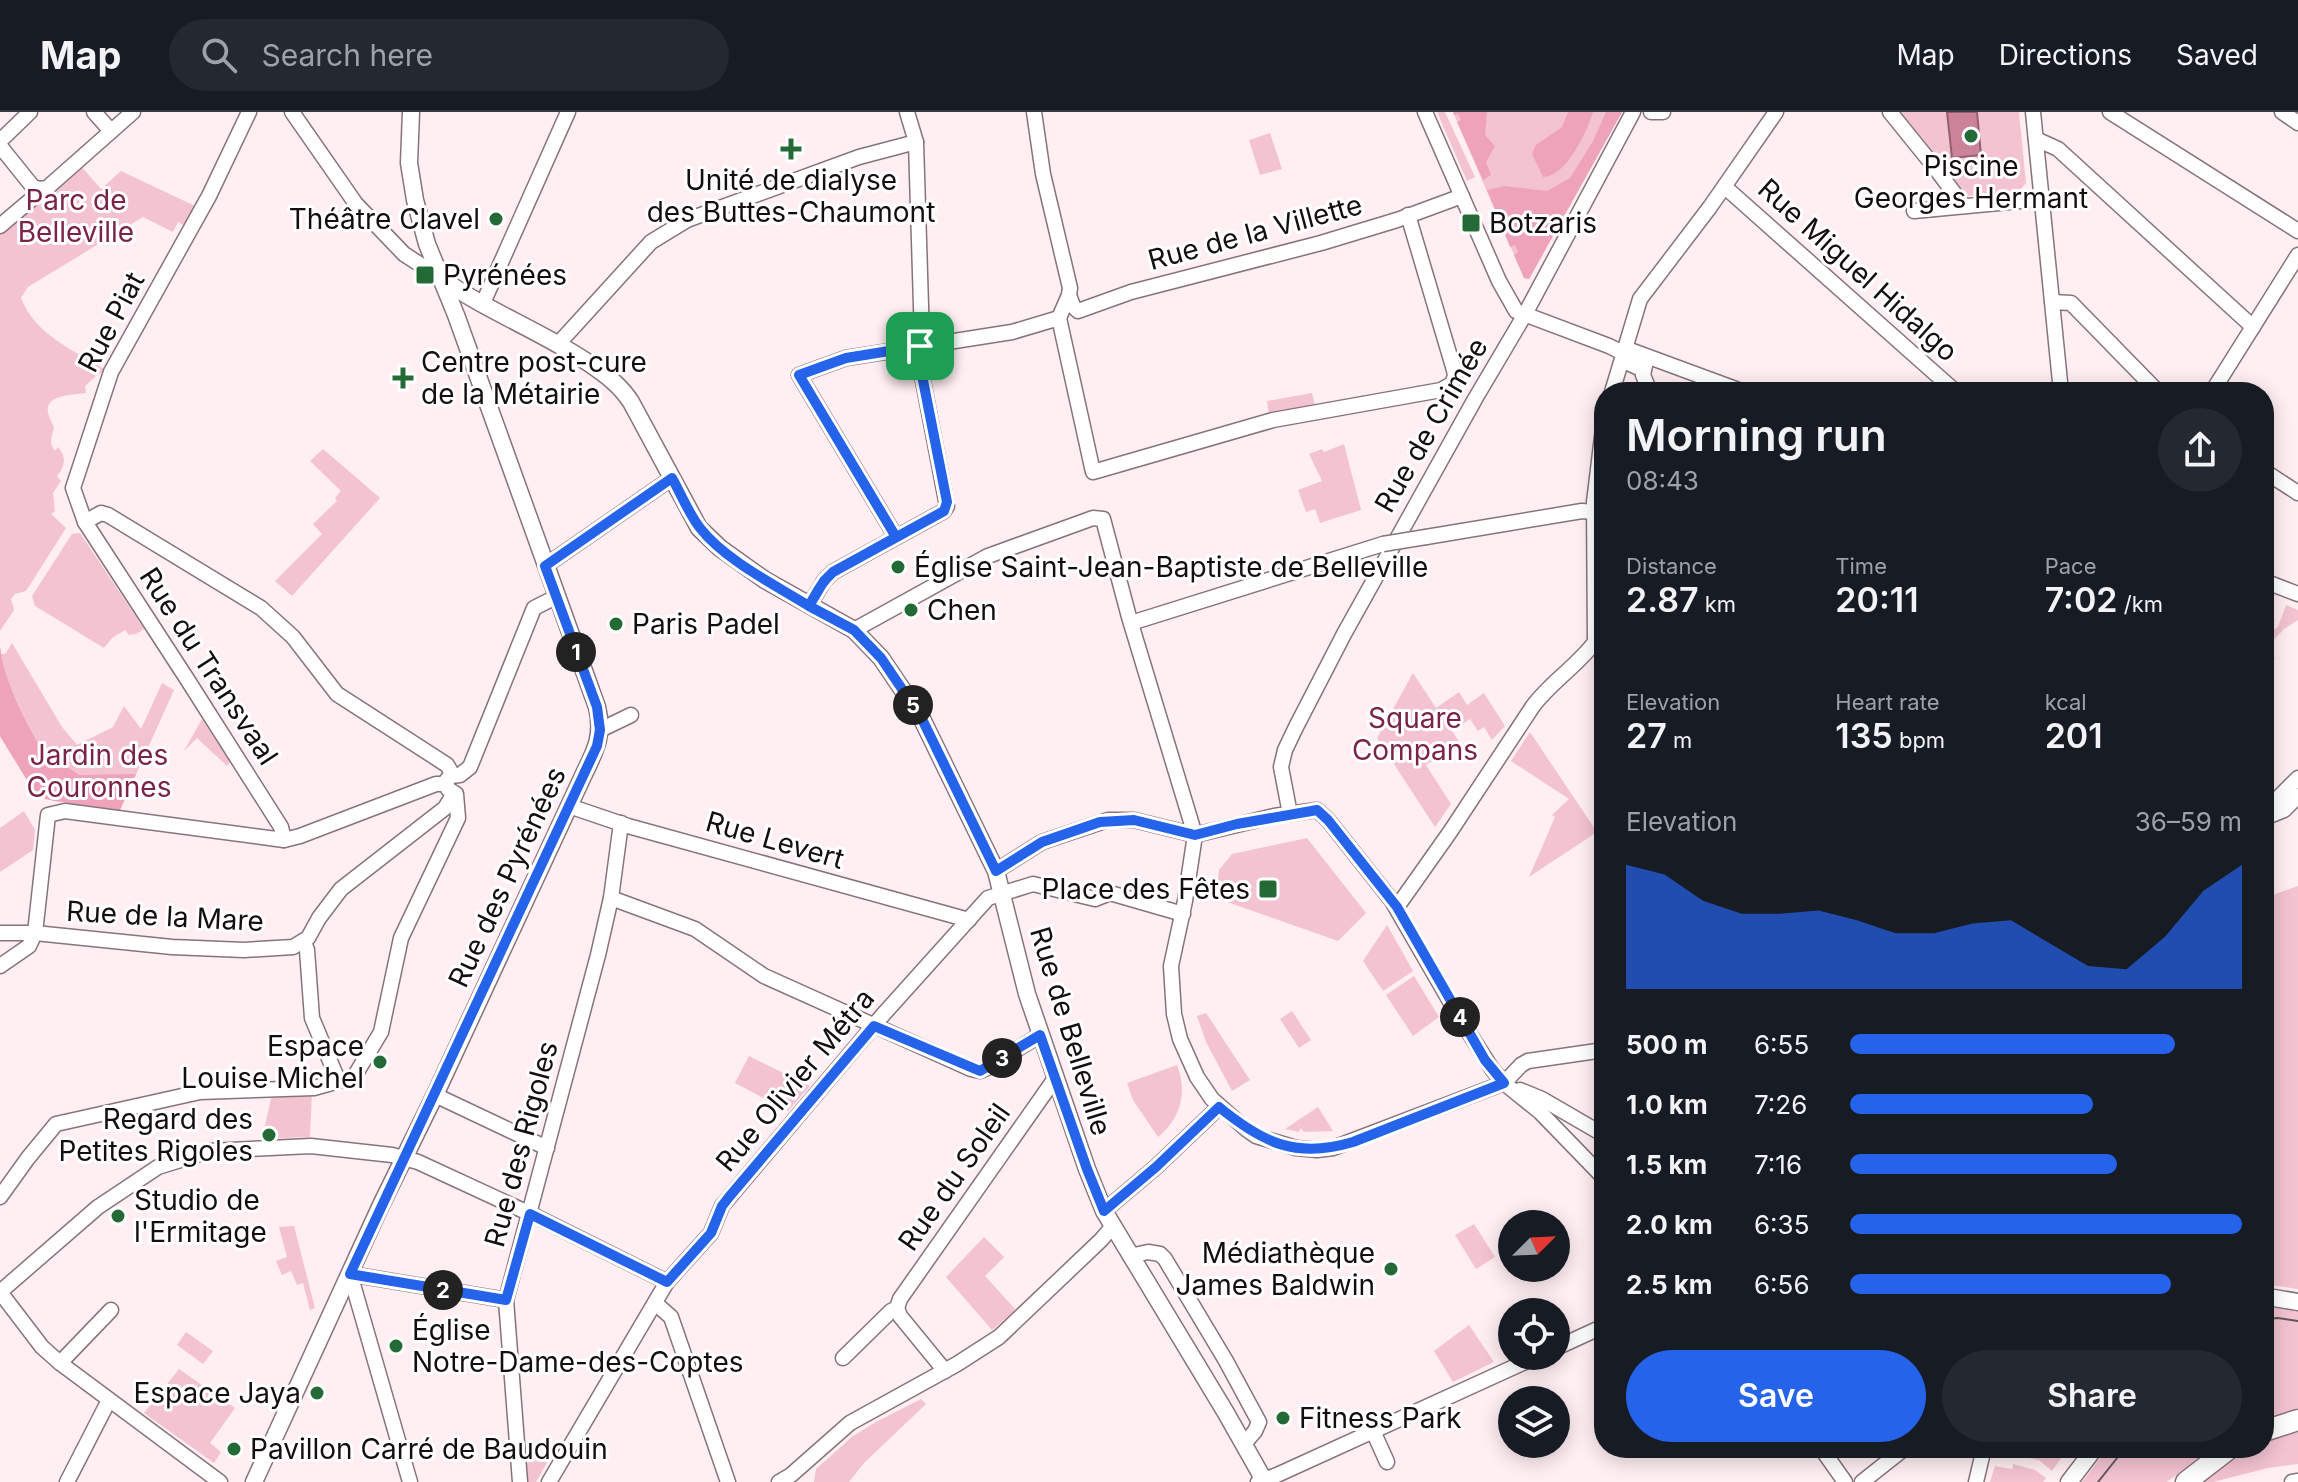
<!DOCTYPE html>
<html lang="en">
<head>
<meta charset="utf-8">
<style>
	body { margin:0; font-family:Inter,sans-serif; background:#242831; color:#f1f3f6; height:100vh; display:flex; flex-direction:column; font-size:30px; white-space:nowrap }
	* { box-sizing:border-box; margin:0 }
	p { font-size:26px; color:#9ea1a6 }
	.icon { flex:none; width:44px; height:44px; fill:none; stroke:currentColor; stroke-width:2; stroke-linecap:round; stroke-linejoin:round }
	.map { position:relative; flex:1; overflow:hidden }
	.panel { position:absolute; left:1594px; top:270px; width:680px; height:1076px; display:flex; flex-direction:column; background:#171b24; border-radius:32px; box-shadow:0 4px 20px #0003 }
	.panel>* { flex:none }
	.needle { width:52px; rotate:66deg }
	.controls { position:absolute; left:1498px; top:1098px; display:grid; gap:16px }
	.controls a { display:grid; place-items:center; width:72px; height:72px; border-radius:50%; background:#171b24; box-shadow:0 4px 20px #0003; font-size:40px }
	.pin { position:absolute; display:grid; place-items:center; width:68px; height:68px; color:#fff; margin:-34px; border-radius:16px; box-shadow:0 4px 12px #0006 }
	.km { position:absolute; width:40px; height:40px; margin:-20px; border-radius:50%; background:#222; color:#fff; font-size:22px; line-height:40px; text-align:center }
	.round { display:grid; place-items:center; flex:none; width:84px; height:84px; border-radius:42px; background:#242831 }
	.summary { display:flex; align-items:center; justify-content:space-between; height:136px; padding:0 32px }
	h1 { font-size:44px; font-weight:600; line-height:60px }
	.metrics { display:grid; grid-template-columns:repeat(3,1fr); gap:12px; height:136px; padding:8px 32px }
	.metrics div { display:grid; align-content:center }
	.metrics b { font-size:34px; font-weight:600 }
	.metrics small { font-size:22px; font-weight:400 }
	.metrics p { font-size:22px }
	.chart { height:224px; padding:16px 32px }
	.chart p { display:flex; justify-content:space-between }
	.chart svg { width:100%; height:144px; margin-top:8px; fill:#2563eb; opacity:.7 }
	.primary-button { display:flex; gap:16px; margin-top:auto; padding:16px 32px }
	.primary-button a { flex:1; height:92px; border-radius:48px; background:#2563eb; color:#fff; font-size:32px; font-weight:600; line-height:92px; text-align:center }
	.primary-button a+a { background:#242831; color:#f1f3f6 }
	ul { padding:0 32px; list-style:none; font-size:26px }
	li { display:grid; grid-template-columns:128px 96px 1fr; align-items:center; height:60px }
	li i { height:20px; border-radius:10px; background:#2563eb }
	header { display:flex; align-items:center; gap:48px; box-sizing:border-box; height:112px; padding:0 40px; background:#171b24; border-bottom:2px solid #363941 }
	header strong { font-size:38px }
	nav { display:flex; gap:44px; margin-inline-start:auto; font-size:28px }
	.search { width:560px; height:72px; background:#242831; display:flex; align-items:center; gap:20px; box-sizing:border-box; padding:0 28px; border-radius:44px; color:#9ea1a6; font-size:30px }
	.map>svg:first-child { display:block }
	.green { fill:#f4c3d2 }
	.forest { fill:#eea3bb }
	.water { fill:#cb839a; stroke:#946071; stroke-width:2 }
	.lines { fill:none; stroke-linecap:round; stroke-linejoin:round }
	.minor-casing { stroke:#87747a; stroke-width:17 }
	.major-casing { stroke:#87747a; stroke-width:19 }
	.highway-casing { stroke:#87747a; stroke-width:23 }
	.minor { stroke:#fff; stroke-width:14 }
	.major { stroke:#fff; stroke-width:16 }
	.highway { stroke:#fff; stroke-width:20 }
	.tram { stroke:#63595c; stroke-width:2 }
	.minor-bridge-casing { stroke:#87747a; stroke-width:17; stroke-linecap:butt }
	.minor-bridge { stroke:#fff; stroke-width:14 }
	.route-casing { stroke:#fff; stroke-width:16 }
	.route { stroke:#2563eb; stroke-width:10 }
	.poi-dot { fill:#246a36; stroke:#fff; stroke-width:3 }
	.labels { text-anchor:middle; stroke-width:6; stroke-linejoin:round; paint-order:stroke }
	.poi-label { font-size:28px; fill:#150e11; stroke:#fff; text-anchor:start }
	.park-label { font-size:28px; fill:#792347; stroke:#fff }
	.street-label { font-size:28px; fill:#150e11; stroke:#fff }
</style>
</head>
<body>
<header>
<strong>Map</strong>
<div class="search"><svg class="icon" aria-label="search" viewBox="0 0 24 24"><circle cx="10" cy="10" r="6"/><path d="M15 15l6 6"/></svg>Search here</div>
<nav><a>Map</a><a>Directions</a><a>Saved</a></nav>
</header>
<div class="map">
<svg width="2298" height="1370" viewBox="0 0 2298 1370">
	<rect width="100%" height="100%" fill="#ffeef2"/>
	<g class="green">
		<path d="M1437,0H1445L1475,65L1467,69Z"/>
		<path d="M1453,0H1622L1529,167L1524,166Z"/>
		<path d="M1901,0H2019L2026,71L2019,79L1968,84Z"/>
		<path d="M1270,21L1282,57L1260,63L1249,28Z"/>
		<path d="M80,53L101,77L121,59L195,94L185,114L178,110L173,120L143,105L28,175L21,186C35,223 75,239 106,258L96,264L85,274L86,281C73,283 41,282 49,304C50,308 53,312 54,316C52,325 48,330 55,339L58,335C67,346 65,354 57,364L61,369L53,381L55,399L51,402L66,416L26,479L15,482L11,487L14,498L0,519V120Z"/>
		<path d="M1312,281L1315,294L1269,302L1267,289Z"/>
		<path d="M1344,332L1361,398L1320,411L1315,397L1306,400L1298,378L1322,369L1309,342L1322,337L1324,340Z"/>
		<path d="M323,337L380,386L292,484L275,469L322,422L313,412L337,389L335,386L341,379L310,349Z"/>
		<path d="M80,421L144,517L136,522L129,523L125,518L112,526L104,536L35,494L32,484L72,422Z"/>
		<path d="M2286,493L2298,498V508L2284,517L2269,533L2275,547L2264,557V524L2278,515Z"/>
		<path d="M12,531L62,615L77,633L113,615L124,594L141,617L162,571L174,578L120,698L55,689L46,687L33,678L0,624V535L1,542H5Z"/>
		<path d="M1413,561L1436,596L1459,580L1467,593L1484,581L1505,614L1492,628L1484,615L1478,619L1470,607L1452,619L1460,631L1426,653L1451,692L1435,715L1377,626Z"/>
		<path d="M202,607L230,650L227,654L197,626L184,639Z"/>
		<path d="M1530,620L1597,720L1529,765L1555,705L1552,703L1569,687L1511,649Z"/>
		<path d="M24,699L35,718L33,738L0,760V716Z"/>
		<path d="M1307,726L1366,801L1338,829L1216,786L1219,758L1232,742Z"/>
		<path d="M2298,774V1177L2264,1172V786Z"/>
		<path d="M1387,813L1413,859L1383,879L1363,849Z"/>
		<path d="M1414,864L1439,905L1413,924L1386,883Z"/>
		<path d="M1292,899L1311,928L1299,936L1280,907Z"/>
		<path d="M1206,901L1250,968L1232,979L1206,930L1197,904Z"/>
		<path d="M749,944L810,974L788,999L735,971Z"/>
		<path d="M1177,953C1188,981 1180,1007 1158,1025L1133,988L1127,971Z"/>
		<path d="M312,980L310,1025L262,1027L272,982Z"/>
		<path d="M1318,995L1333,1019L1304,1020L1301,1016L1299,1020L1285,1017Z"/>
		<path d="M1474,1112L1495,1145L1476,1157L1455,1123Z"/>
		<path d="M294,1114L315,1196L310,1198L303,1171L297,1173L291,1159L282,1163L276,1149L287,1145L279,1115Z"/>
		<path d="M984,1125L1004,1145L985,1164L1016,1198L992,1218L946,1165Z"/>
		<path d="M2273,1195L2298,1199V1296L2264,1309V1196Z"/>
		<path d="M1469,1213L1494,1250L1453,1270L1434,1239Z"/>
		<path d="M186,1220L213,1239L203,1252L177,1233Z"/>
		<path d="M179,1257L235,1296L210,1331L221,1340L214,1351L144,1301Z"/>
		<path d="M921,1287L926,1292L864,1351L849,1370H814L816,1357L853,1324L876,1310Z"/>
		<path d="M2298,1317V1352L2268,1356L2213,1370H2202C2220,1356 2241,1336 2264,1336V1330Z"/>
		<path d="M2015,1336H2025L2062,1345L2052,1359L2039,1348L2014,1343Z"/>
		<path d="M2108,1336H2213L2167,1370H2082Z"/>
		<path d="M534,1341H548L549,1347L536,1370H526L524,1351L536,1349Z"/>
		<path d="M2013,1352L2035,1358L2046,1366L2043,1370H1990L1995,1354L2012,1357Z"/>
	</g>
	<g class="forest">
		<path d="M1453,0H1487L1485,23L1495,34L1486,50L1491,63L1483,68L1457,10L1461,8L1458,2L1454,3Z"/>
		<path d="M1568,0H1593C1587,20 1566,65 1543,65L1532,42L1536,33L1562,15Z"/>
		<path d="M1606,0H1622L1529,167L1524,166L1514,143L1518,140L1515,133L1510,135L1487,78L1505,74L1547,79L1570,66L1593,29Z"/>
		<path d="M0,534C3,569 28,615 46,645H52L58,640L69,656L79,663L136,662L120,698L55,689L46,687L33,678L0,624Z"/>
	</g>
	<path class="water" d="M1947,0H1977L1981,43L1952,46Z"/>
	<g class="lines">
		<defs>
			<g id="minor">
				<path d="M94,0L111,19"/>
				<path d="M249,0L209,84L111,260L73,376L85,410L187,567L281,715L284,728"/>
				<path d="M292,0L356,92L404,142L438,164"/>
				<path d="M1034,0L1043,62L1070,176L1069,183L1059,206"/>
				<path d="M1425,0L1499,169L1516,199L1609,234L1623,241L1628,251L1643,258"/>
				<path d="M1651,0H1663"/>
				<path d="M1890,0L1928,47"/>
				<path d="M2033,0L2061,280"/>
				<path d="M2110,0L2298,119"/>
				<path d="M2282,0L2298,11"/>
				<path d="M2036,27L2058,37L2253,215"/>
				<path d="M0,29L30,0"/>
				<path d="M0,34L33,75L40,77"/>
				<path d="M1936,57L1964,94"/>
				<path d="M1725,75L1956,280"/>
				<path d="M1914,99L2042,87"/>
				<path d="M0,114L40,80V77L47,76L133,0"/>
				<path d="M1069,183L1073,194L1078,199L1131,180L1321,131L1397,108L1462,84"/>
				<path d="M2052,190L2071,191L2158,280"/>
				<path d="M483,191L568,0"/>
				<path d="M1059,206L1093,360L1273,308L1441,278L1452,272L1455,264L1454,258L1408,103"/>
				<path d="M559,231L651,130L687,108L859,45L916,30"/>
				<path d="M1623,241L1630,238L1744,280"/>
				<path d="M1646,249L1643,263L1650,280"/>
				<path d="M1612,280L1640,187L1710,95L1776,0"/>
				<path d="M2212,280L2298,143"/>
				<path d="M2264,359L2298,381"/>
				<path d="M85,410L101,401L108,403L261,496L293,525L337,582L447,653L453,663"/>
				<path d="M896,425L799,263L846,246L1012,220L1059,206"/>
				<path d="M1426,425L1582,399L1604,401"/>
				<path d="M545,454L672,366"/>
				<path d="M2264,469L2298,482"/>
				<path d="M809,494L824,469L833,460L944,399L947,394L918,243L922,227L916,30L907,0"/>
				<path d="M1131,511L1383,432"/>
				<path d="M854,518L988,444L1093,406L1103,407L1129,505L1195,723L1185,789L1171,854L1174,902L1180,927L1197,965L1212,987L1246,1017L1256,1024L1296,1036L1317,1038L1333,1036L1504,971L1521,953L1528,949L1604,938"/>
				<path d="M600,618L631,603"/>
				<path d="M569,694L628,714L969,808"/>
				<path d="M2264,695L2278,686L2298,666"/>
				<path d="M1290,702L1281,655L1285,638L1296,615L1344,522L1475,287L1524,204L1633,0"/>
				<path d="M2264,706L2284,698L2298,684"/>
				<path d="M996,759L1042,730L1108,708H1134L1195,723L1274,704L1317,698L1328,708L1392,789L1462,910L1492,957L1504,971L1540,1000L1604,1066"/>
				<path d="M611,786L695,817L764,864L971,957L980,959L987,956L1040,923"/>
				<path d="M1397,795L1450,720L1533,594C1551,570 1577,554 1595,530L1594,390L1604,308"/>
				<path d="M0,821H35L172,835L244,838L293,835L308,826L319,806L341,777L445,696L454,681"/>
				<path d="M304,830L307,838L312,906L338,968"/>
				<path d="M0,854L29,834L35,821L48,703L65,699L284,728L300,724L436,672H446"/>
				<path d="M1520,978L1542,987L1604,1023"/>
				<path d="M435,983L547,1036"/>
				<path d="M0,1085L28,1046L56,1012L200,980L314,976L353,965L357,960L381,920L401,826L458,706L456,682L448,677L446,669L450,664L460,663L470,655L534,496L556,485"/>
				<path d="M1104,1099L1156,1055L1219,995"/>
				<path d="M1130,1144L1148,1140L1160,1142L1165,1147L1226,1249L1259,1310L1255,1319L1244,1332"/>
				<path d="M0,1180L98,1095L158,1055L210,1039L311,1034L392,1043L418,1050L537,1105L667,1170"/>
				<path d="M0,1180L42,1235L60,1251L220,1370"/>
				<path d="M655,1191L671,1205L728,1370"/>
				<path d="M897,1196L900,1204L945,1259"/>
				<path d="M1556,1236L1604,1214"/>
				<path d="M843,1246L891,1199L897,1196L900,1187L1056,965"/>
				<path d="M60,1251L111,1198"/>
				<path d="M1373,1319L1387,1350"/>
				<path d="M1821,1336L1845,1370"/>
				<path d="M67,1370L109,1288"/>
				<path d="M410,1370L350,1162L506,1188"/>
				<path d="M520,1370L506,1188L598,843L611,786L621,711"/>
				<path d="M549,1370L667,1170L711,1121L722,1094L881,905L988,786L1033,772L1095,787L1110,781L1183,802"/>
				<path d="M779,1370L791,1363L850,1311L957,1252L999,1225L1101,1128L1113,1114"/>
				<path d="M1258,1370L1277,1363L1538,1244"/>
				<path d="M1862,1370L1905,1336"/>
				<path d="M1976,1370L1984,1336"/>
				<path d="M2292,1370L2298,1369"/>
			</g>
			<g id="major">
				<path d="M438,164C485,199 542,219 590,252C606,263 620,273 631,290L699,416L720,436L765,468L854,518L881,546L921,605L996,759L1027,882L1087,1057L1104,1099L1226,1301L1265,1370"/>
				<path d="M2264,1186H2274L2298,1190"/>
				<path d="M254,1370L381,1093L435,983L583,664C595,639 604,624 597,595L456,203L427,132L415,88L409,51L411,0"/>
				<path d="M2069,1370L2095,1336"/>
			</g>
			<g id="highway">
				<path d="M2264,1319L2298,1308"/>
				<path d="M2186,1370L2230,1336"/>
			</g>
		</defs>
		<use href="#minor" class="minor-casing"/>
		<use href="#major" class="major-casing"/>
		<use href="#highway" class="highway-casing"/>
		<use href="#minor" class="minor"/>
		<use href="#major" class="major"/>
		<use href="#highway" class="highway"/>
		<g class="tram">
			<path d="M2264,1207L2278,1206L2298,1209"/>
			<path d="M2098,1370L2125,1336"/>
		</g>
		<defs>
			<path id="minor-bridge" d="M1383,432L1426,425"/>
		</defs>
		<use href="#minor-bridge" class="minor-bridge-casing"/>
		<use href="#minor-bridge" class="minor-bridge"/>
	</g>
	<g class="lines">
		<defs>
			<path id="route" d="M920,234L918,243L947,390L944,399L833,460L824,469L809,494C775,473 725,448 700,416C689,402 681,382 672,366L545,454L597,595L600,618L597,634L350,1162L506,1188L530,1102L667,1170L711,1121L722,1094L729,1085L874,914L980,959L1040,923L1087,1057L1104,1099L1156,1055L1219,995C1263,1031 1296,1047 1353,1030L1504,971L1485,948L1397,795L1328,708L1317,698L1237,712L1195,723L1134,708L1100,710L1042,730L996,759L921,605L881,546L854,518L809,494C816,482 822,469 833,460L896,425L799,263L846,246L920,234"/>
		</defs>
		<use href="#route" class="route-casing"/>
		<use href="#route" class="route"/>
	</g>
	<g class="poi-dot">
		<circle cx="1971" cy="24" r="8"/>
		<path d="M787 25h8v8h8v8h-8v8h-8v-8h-8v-8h8z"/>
		<circle cx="496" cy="107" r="8"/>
		<rect x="1461" y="101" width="20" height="20" rx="4"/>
		<rect x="415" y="153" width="20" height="20" rx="4"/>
		<path d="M399 254h8v8h8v8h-8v8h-8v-8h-8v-8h8z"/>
		<circle cx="898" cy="455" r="8"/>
		<circle cx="911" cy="498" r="8"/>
		<circle cx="616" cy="512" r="8"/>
		<rect x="1258" y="767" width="20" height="20" rx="4"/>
		<circle cx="380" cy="950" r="8"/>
		<circle cx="269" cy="1023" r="8"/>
		<circle cx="118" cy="1104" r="8"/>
		<circle cx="1391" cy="1157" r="8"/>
		<circle cx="396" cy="1234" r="8"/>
		<circle cx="317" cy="1281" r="8"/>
		<circle cx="1283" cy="1306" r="8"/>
		<circle cx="234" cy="1337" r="8"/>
	</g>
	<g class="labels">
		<g class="poi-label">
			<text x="1971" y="64" text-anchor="middle">Piscine<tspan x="1971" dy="32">Georges Hermant</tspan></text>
			<text x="791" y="78" text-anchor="middle">Unité de dialyse<tspan x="791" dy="32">des Buttes-Chaumont</tspan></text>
			<text x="480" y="117" text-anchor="end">Théâtre Clavel</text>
			<text x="1489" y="121">Botzaris</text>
			<text x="443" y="173">Pyrénées</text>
			<text x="421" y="260">Centre post-cure<tspan x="421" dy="32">de la Métairie</tspan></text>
			<text x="914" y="465">Église Saint-Jean-Baptiste de Belleville</text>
			<text x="927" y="508">Chen</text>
			<text x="632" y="522">Paris Padel</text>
			<text x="1250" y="787" text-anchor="end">Place des Fêtes</text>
			<text x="364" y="944" text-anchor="end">Espace<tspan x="364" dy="32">Louise Michel</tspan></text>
			<text x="253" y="1017" text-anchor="end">Regard des<tspan x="253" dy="32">Petites Rigoles</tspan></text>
			<text x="134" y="1098">Studio de<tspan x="134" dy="32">l'Ermitage</tspan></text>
			<text x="1375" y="1151" text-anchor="end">Médiathèque<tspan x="1375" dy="32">James Baldwin</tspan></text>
			<text x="412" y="1228">Église<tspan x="412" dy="32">Notre-Dame-des-Coptes</tspan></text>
			<text x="301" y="1291" text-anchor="end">Espace Jaya</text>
			<text x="1299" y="1316">Fitness Park</text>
			<text x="250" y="1347">Pavillon Carré de Baudouin</text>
		</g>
		<g class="park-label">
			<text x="76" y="98">Parc de<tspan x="76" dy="32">Belleville</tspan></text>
			<text x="1415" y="616">Square<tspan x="1415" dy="32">Compans</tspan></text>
			<text x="99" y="653">Jardin des<tspan x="99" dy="32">Couronnes</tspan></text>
		</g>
		<g class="street-label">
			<text transform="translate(1255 120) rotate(-15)" y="10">Rue de la Villette</text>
			<text transform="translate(1858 158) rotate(42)" y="10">Rue Miguel Hidalgo</text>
			<text transform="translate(111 210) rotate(-62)" y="10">Rue Piat</text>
			<text transform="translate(1431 313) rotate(-60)" y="10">Rue de Crimée</text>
			<text transform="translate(209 554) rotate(57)" y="10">Rue du Transvaal</text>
			<text transform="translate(775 728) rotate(16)" y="10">Rue Levert</text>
			<text transform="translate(507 765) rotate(-65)" y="10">Rue des Pyrénées</text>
			<text transform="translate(165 804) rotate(3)" y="10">Rue de la Mare</text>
			<text transform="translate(1071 919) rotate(73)" y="10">Rue de Belleville</text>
			<text transform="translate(795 968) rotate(-50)" y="10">Rue Olivier Métra</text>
			<text transform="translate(521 1032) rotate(-75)" y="10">Rue des Rigoles</text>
			<text transform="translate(954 1065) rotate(-55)" y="10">Rue du Soleil</text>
		</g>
	</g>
</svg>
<div class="controls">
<a><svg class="needle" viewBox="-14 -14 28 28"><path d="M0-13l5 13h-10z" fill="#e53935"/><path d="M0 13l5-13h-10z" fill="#9ea1a6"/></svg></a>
<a><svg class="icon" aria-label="locate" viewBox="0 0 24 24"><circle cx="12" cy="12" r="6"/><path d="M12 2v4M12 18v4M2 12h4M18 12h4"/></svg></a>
<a><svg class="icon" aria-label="layers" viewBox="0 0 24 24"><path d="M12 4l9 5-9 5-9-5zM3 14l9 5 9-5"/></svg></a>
</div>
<div class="pin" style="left:920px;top:234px;background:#1e9e55"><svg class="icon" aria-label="arrive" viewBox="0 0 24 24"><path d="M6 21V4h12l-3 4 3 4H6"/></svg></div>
<b class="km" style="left:576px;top:540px">1</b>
<b class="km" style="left:443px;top:1178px">2</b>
<b class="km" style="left:1002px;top:946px">3</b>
<b class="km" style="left:1460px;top:905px">4</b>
<b class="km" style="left:913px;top:593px">5</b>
<section class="panel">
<div class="summary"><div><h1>Morning run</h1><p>08:43</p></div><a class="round"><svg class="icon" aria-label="share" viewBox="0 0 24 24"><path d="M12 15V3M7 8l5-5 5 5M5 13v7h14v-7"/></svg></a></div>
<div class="metrics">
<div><p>Distance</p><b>2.87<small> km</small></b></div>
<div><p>Time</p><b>20:11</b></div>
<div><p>Pace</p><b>7:02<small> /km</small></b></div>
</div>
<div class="metrics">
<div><p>Elevation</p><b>27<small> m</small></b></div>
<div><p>Heart rate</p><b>135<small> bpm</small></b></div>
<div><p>kcal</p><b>201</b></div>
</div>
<div class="chart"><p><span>Elevation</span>36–59 m</p>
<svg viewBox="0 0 160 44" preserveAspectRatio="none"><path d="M0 44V6L10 9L20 17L30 21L40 21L50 20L60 23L70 27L80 27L90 24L100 23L110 30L120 37L130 38L140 28L150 14L160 6V44z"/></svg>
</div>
<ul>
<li><b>500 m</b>6:55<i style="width:83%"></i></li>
<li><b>1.0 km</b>7:26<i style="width:62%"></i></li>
<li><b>1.5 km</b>7:16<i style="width:68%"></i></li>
<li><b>2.0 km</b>6:35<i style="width:100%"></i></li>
<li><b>2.5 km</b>6:56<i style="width:82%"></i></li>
</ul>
<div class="primary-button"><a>Save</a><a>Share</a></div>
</section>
</div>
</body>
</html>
